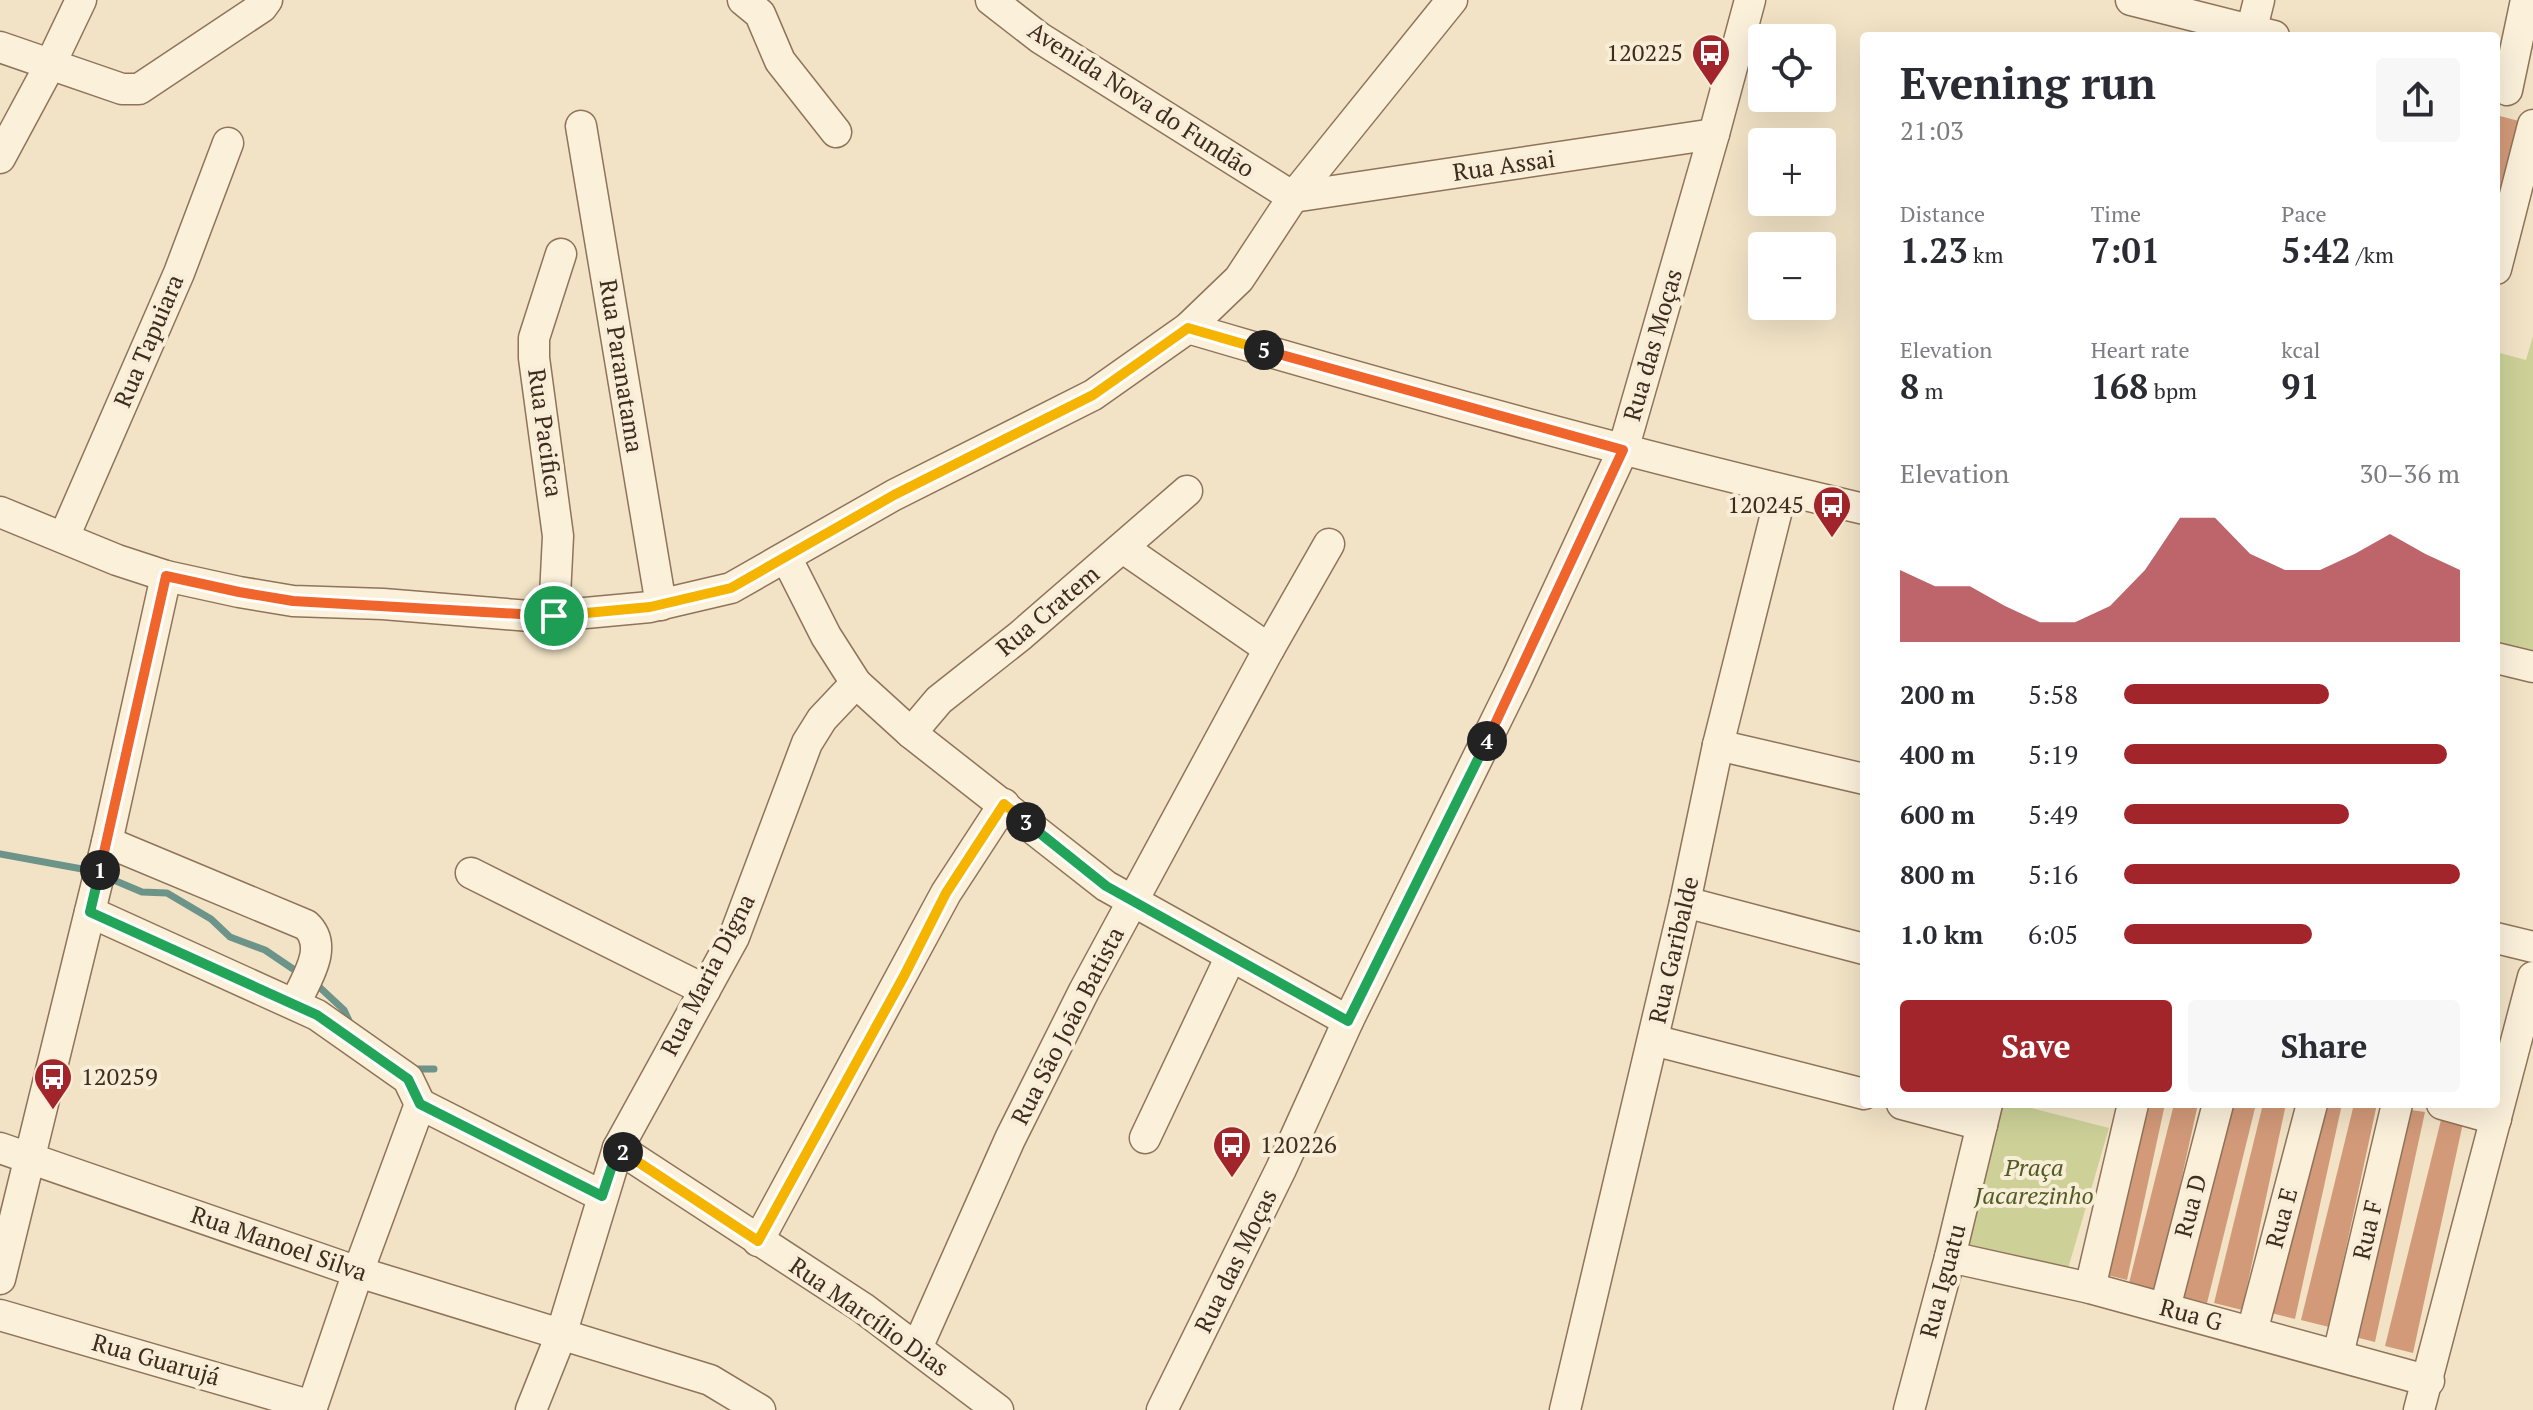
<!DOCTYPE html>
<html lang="en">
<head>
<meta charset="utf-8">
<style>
	body { margin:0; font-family:"PT Serif",serif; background:#f7f7f7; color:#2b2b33; height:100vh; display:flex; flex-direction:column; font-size:30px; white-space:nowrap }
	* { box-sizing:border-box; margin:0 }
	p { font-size:26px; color:#7c7c81 }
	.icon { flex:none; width:44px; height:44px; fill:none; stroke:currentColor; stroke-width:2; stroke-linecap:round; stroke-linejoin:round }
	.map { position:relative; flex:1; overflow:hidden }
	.panel { position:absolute; left:1860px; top:32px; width:640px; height:1076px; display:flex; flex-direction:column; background:#fff; border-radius:8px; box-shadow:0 8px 32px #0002 }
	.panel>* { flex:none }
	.controls { position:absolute; left:1748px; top:24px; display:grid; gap:16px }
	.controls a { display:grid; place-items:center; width:88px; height:88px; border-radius:8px; background:#fff; box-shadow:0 8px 32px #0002; font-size:40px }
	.pin { position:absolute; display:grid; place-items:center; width:68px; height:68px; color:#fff; margin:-34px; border:4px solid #fff; border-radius:50%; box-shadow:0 2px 8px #0007 }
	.km { position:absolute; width:40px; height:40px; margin:-20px; border-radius:50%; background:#222; color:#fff; font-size:22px; line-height:40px; text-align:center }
	.round { display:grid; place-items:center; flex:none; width:84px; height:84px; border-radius:8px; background:#f7f7f7 }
	.summary { display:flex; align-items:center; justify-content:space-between; height:136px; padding:0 40px }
	h1 { font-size:44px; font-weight:600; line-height:60px }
	.figures { display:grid; grid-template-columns:repeat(3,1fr); gap:12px; height:136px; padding:8px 40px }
	.figures div { display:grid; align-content:center }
	.figures b { font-size:34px; font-weight:600 }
	.figures small { font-size:22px; font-weight:400 }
	.figures p { font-size:22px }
	.chart { height:224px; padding:16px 40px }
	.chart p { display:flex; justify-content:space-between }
	.chart svg { width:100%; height:144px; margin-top:8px; fill:#a2252c; opacity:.7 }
	.primary-button { display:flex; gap:16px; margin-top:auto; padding:16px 40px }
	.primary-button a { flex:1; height:92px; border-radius:8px; background:#a2252c; color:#fff; font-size:32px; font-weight:600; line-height:92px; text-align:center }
	.primary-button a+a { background:#f7f7f7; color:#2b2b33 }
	ul { padding:0 40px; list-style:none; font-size:26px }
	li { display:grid; grid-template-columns:128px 96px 1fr; align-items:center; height:60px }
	li i { height:20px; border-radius:10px; background:#a2252c }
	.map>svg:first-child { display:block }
	.green { fill:#cdd198 }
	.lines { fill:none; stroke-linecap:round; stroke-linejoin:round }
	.stream { stroke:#6d9489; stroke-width:7 }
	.building { fill:#d29a79 }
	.minor-casing { stroke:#8f735a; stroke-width:33 }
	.minor { stroke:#fbf0da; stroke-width:30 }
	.split-1-casing { stroke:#fff; stroke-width:16 }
	.split-2-casing { stroke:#fff; stroke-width:16 }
	.split-3-casing { stroke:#fff; stroke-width:16 }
	.split-4-casing { stroke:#fff; stroke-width:16 }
	.split-5-casing { stroke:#fff; stroke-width:16 }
	.split-6-casing { stroke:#fff; stroke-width:16 }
	.split-1 { stroke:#f0652b; stroke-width:10 }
	.split-2 { stroke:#22a559; stroke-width:10 }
	.split-3 { stroke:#f5b400; stroke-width:10 }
	.split-4 { stroke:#22a559; stroke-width:10 }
	.split-5 { stroke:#f0652b; stroke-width:10 }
	.split-6 { stroke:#f5b400; stroke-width:10 }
	.labels { text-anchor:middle; stroke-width:8; stroke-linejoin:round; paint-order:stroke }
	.poi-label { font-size:24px; fill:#3e2c1f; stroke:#f8edd6; text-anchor:end }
	.street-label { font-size:24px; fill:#3e2c1f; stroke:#f8edd6 }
	.park-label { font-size:24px; font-style:italic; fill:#505c24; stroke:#f8edd6 }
</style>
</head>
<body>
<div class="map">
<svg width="2533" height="1410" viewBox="0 0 2533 1410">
	<rect width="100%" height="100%" fill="#f2e3c6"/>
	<g class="green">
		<path d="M2533,336V657L2496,648V352L2526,360Z"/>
		<path d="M1997,1104H2015L2109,1128L2065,1279L1957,1252Z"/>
	</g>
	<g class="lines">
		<g class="stream">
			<path d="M0,854L93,871"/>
			<path d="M104,876L142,892L167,893L211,919L230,937L265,950L299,973"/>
			<path d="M315,983L344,1010L351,1025"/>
			<path d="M413,1069H434"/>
		</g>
	</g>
	<g class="building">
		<path d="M2496,115L2519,121L2496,226Z"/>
		<path d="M2141,1104H2165L2127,1280L2099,1273Z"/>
		<path d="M2174,1104H2198L2157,1290L2129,1283Z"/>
		<path d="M2227,1104H2256L2207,1303L2175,1295Z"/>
		<path d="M2263,1104H2286L2242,1310L2214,1303Z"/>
		<path d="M2319,1104H2342L2295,1319L2267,1312Z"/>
		<path d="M2354,1104H2377L2329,1327L2301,1320Z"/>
		<path d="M2404,1109L2425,1112L2375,1342L2347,1335Z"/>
		<path d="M2441,1120L2463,1123L2413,1353L2385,1346Z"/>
	</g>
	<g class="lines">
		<defs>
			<g id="minor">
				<path d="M743,0L760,14L780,61L836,132"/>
				<path d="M991,0L1040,38L1293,197"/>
				<path d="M2131,0L2274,36"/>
				<path d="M2250,36L2259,0"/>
				<path d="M0,47L122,89H139L262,7L267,0"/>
				<path d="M2507,90L2526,0"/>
				<path d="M581,126L661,605"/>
				<path d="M0,158L50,65L81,0"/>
				<path d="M1293,197L1714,134"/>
				<path d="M2496,269L2533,125"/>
				<path d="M1188,328C1412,394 1637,456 1864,509"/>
				<path d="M0,512L117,560L166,576L239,592L293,601L383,604L542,617L650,607L731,588L894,495L1093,395L1188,328L1239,279L1293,197L1452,0"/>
				<path d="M64,537L179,273L228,143"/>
				<path d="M1123,548L1269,649"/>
				<path d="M787,559L826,636L856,683L911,733L1106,886L1348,1021"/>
				<path d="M554,616L558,536L534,358V338L561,254"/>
				<path d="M2496,658L2533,667"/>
				<path d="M911,733L939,700L1020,636L1187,491"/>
				<path d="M1718,745L1864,779"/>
				<path d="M107,842L306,925C330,947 305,980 295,1004"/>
				<path d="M471,873L705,990"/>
				<path d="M1685,902L1864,949"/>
				<path d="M90,912L317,1015L408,1079L420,1104"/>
				<path d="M2496,938L2533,947"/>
				<path d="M1653,1040L1864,1094"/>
				<path d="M420,1104L602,1196"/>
				<path d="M1902,1104L1982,1125"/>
				<path d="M2442,1104L2496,1119"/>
				<path d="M1145,1138L1231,956"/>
				<path d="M0,1148L358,1272L710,1380L760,1410"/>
				<path d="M618,1148L863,1308L998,1410"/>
				<path d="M758,1241L946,893L1004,804"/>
				<path d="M1950,1257L2090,1288L2429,1381"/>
				<path d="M0,1279L107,842L166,576"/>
				<path d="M2090,1288L2133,1104"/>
				<path d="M2165,1308L2218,1104"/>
				<path d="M0,1315L312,1406"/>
				<path d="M2252,1332L2312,1104"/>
				<path d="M917,1348L1010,1139L1084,991L1269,649L1329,544"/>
				<path d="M2338,1355L2397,1104"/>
				<path d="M311,1410L358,1272L420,1104"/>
				<path d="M531,1410L561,1335L618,1148L734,937L807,743L822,719L856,683"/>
				<path d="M1162,1410L1281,1169L1348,1021L1517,678L1623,450L1714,134L1750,0"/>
				<path d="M1565,1410L1685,902L1718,745L1782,490"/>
				<path d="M1909,1410L1950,1257L1987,1104"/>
				<path d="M2419,1410L2533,977"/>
			</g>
		</defs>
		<use href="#minor" class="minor-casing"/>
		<use href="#minor" class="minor"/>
	</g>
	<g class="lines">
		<defs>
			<path id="split-1" d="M100,870L166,576L239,592L293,601L554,616"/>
			<path id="split-2" d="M100,870L90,912L317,1015L408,1079L420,1104L602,1196L618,1148L623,1152"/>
			<path id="split-3" d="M623,1152L758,1241L904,976L946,893L1004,804L1026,822"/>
			<path id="split-4" d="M1026,822L1106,886L1348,1021L1487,741"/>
			<path id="split-5" d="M1264,350L1623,450L1487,741"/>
			<path id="split-6" d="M554,616L650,607L731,588L894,495L1093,395L1188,328L1264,350"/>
		</defs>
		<use href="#split-1" class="split-1-casing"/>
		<use href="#split-2" class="split-2-casing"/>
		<use href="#split-3" class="split-3-casing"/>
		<use href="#split-4" class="split-4-casing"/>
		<use href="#split-5" class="split-5-casing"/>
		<use href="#split-6" class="split-6-casing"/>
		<use href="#split-1" class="split-1"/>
		<use href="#split-2" class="split-2"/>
		<use href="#split-3" class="split-3"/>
		<use href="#split-4" class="split-4"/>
		<use href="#split-5" class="split-5"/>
		<use href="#split-6" class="split-6"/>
	</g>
	<defs>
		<symbol id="bus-pin" viewBox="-11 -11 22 30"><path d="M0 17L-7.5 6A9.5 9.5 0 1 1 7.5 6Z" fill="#a2252c" stroke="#f8edd6"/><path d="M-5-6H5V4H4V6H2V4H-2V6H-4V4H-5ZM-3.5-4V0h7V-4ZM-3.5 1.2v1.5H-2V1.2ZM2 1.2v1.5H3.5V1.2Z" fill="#fff"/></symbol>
	</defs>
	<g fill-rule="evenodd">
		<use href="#bus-pin" x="1689" y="31" width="44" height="60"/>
		<use href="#bus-pin" x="1810" y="483" width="44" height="60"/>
		<use href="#bus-pin" x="31" y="1055" width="44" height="60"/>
		<use href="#bus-pin" x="1210" y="1123" width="44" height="60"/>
	</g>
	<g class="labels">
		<g class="poi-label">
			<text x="1683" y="61">120225</text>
			<text x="1804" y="513">120245</text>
			<text x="81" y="1085" text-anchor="start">120259</text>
			<text x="1260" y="1153" text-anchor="start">120226</text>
		</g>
		<g class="street-label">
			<text transform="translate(1141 100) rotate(33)" y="8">Avenida Nova do Fundão</text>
			<text transform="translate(1504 166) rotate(-8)" y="8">Rua Assai</text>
			<text transform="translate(149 341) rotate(-67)" y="8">Rua Tapuiara</text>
			<text transform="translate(1653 345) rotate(-74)" y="8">Rua das Moças</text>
			<text transform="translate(621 366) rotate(81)" y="8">Rua Paranatama</text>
			<text transform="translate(545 433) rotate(82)" y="8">Rua Pacifica</text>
			<text transform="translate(1048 611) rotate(-40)" y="8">Rua Cratem</text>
			<text transform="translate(1674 950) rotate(-77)" y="8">Rua Garibalde</text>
			<text transform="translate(708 975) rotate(-63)" y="8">Rua Maria Digna</text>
			<text transform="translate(1068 1026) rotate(-63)" y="8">Rua São João Batista</text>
			<text transform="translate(2191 1206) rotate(-75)" y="8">Rua D</text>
			<text transform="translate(2282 1218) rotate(-75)" y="8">Rua E</text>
			<text transform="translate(2368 1230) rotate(-77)" y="8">Rua F</text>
			<text transform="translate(279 1244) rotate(19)" y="8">Rua Manoel Silva</text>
			<text transform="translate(1236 1261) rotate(-64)" y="8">Rua das Moças</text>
			<text transform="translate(1943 1281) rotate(-75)" y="8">Rua Iguatu</text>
			<text transform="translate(2191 1315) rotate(15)" y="8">Rua G</text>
			<text transform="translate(869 1317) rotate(35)" y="8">Rua Marcílio Dias</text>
			<text transform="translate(156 1360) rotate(16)" y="8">Rua Guarujá</text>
		</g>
		<g class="park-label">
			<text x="2034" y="1176">Praça<tspan x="2034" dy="28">Jacarezinho</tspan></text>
		</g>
	</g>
</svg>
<div class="controls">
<a><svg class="icon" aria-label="locate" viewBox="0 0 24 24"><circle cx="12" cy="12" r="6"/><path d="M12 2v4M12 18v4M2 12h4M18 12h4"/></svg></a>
<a>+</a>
<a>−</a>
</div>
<div class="pin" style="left:554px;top:616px;background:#1e9e55"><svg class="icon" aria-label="arrive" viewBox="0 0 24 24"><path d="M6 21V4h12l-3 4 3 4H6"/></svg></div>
<b class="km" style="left:100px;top:870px">1</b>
<b class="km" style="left:623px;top:1152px">2</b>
<b class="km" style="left:1026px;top:822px">3</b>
<b class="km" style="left:1487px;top:741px">4</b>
<b class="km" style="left:1264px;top:350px">5</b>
<section class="panel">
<div class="summary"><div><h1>Evening run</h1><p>21:03</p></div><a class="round"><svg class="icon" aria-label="share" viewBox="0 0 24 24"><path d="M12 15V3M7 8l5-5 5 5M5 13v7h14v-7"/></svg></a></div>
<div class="figures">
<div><p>Distance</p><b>1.23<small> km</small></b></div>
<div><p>Time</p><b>7:01</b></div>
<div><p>Pace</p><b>5:42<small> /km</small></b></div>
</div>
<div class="figures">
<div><p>Elevation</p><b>8<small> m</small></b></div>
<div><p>Heart rate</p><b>168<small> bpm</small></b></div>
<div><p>kcal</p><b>91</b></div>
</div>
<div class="chart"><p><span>Elevation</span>30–36 m</p>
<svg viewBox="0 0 160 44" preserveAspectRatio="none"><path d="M0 44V22L10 27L20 27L30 33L40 38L50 38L60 33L70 22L80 6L90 6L100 17L110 22L120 22L130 17L140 11L150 17L160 22V44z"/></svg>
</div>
<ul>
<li><b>200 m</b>5:58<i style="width:61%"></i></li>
<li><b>400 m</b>5:19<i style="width:96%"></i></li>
<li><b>600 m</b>5:49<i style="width:67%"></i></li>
<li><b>800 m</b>5:16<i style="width:100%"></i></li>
<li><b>1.0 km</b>6:05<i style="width:56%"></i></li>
</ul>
<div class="primary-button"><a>Save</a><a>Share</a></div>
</section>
</div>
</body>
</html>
